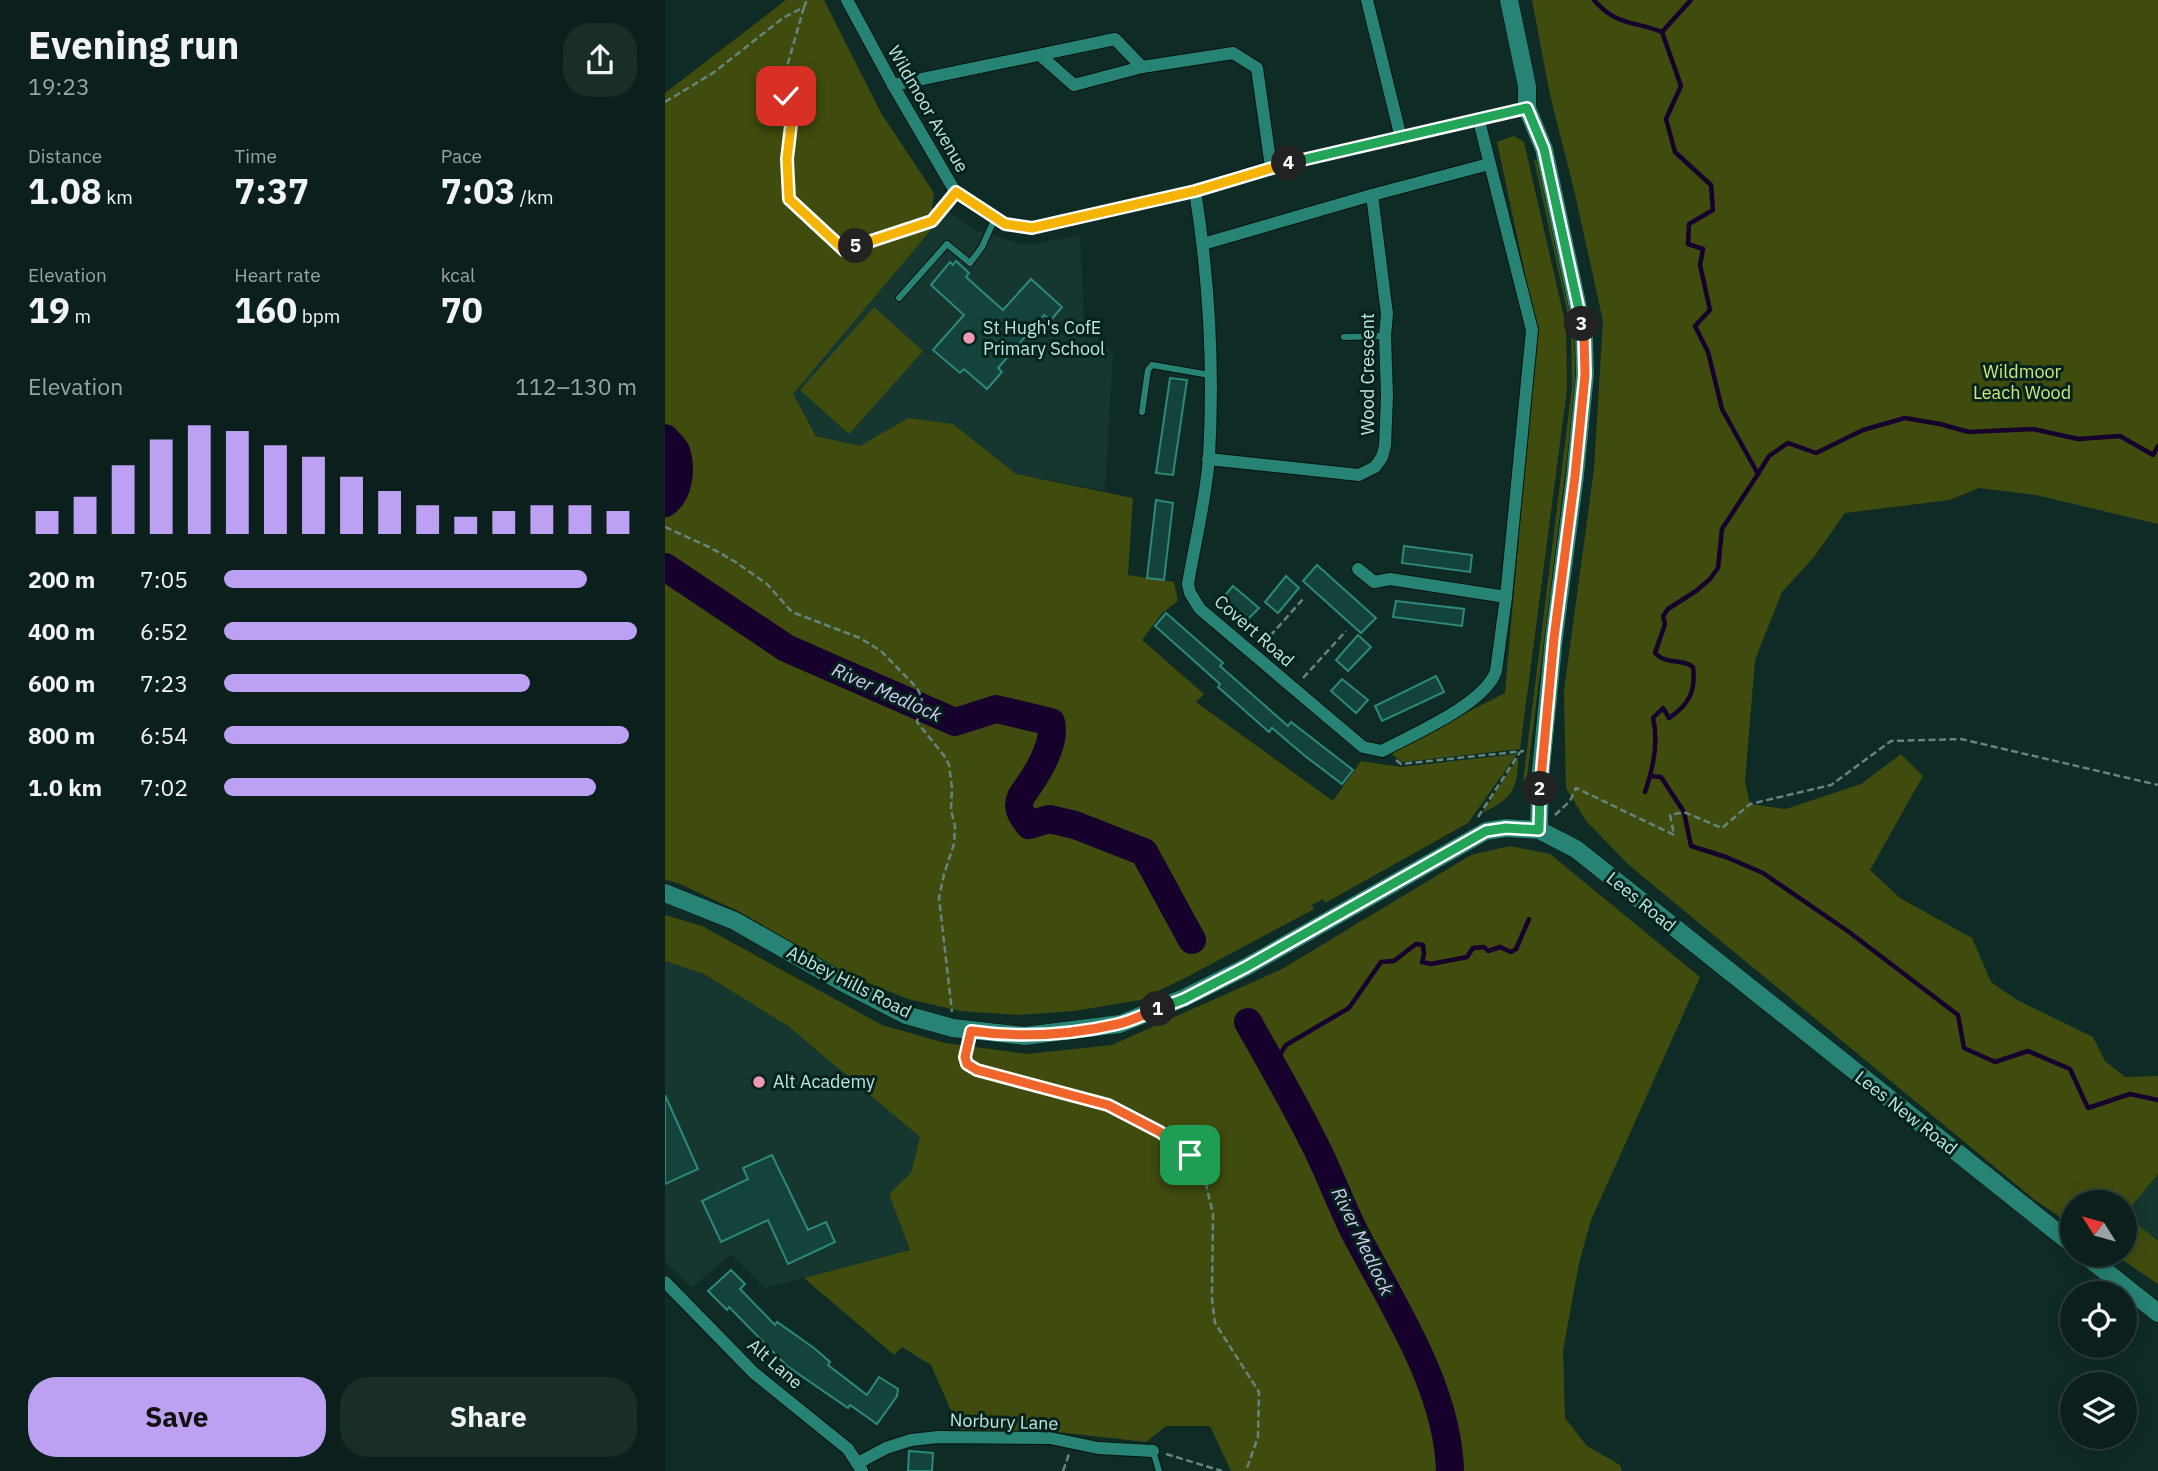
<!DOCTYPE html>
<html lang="en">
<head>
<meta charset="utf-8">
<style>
	body { margin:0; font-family:"IBM Plex Sans",sans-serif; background:#192d29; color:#f1f3f6; height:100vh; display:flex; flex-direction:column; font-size:26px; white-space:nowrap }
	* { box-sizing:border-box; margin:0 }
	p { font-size:23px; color:#9aa3a3 }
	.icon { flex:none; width:38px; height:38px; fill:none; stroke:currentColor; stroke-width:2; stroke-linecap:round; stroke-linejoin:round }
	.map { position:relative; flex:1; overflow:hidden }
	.sheet { display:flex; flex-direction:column; background:#0b201c; width:665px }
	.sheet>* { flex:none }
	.needle { width:46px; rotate:307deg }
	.controls { position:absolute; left:1395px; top:1190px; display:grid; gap:14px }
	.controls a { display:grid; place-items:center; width:77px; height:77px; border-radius:50%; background:#0b201c; box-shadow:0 4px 18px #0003,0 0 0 2px #2b3e3b; font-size:35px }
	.pin { position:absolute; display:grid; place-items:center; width:60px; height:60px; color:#fff; margin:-30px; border-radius:14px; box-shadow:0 4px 10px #0006 }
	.km { position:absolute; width:35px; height:35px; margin:-18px; border-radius:50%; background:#222; color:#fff; font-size:19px; line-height:35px; text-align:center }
	.round { display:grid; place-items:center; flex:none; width:74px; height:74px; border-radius:28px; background:#192d29 }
	.overview { display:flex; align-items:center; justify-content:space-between; height:119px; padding:0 28px }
	h1 { font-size:38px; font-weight:800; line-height:52px }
	.metrics { display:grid; grid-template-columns:repeat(3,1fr); gap:10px; height:119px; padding:7px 28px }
	.metrics div { display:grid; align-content:center }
	.metrics b { font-size:35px; font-weight:800 }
	.metrics small { font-size:19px; font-weight:400 }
	.metrics p { font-size:19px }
	.chart { height:196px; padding:14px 28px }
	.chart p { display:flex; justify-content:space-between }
	.chart svg { width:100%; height:126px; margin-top:7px; stroke:#bca0f2; stroke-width:6 }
	.button { display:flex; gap:14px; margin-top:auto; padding:14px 28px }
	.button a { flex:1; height:80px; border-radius:28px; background:#bca0f2; color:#111; font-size:28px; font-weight:800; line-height:80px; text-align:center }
	.button a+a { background:#192d29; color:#f1f3f6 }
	ul { padding:0 28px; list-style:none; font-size:23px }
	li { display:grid; grid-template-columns:112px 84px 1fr; align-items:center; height:52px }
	li i { height:18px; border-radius:9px; background:#bca0f2 }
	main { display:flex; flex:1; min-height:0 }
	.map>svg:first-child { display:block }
	.built { fill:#163630 }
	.green { fill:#404c0e }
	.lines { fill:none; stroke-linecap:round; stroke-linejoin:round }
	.stream { stroke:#16012d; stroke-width:4.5 }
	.river { stroke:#16012d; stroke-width:28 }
	.building { fill:#13433b; stroke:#2d897a; stroke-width:2 }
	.lane-casing { stroke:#00130f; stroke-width:8 }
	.street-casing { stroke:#00130f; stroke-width:14 }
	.secondary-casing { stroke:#00130f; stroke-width:19 }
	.path { stroke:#63857e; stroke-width:2.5; stroke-dasharray:7 3.5; stroke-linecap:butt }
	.lane { stroke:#278475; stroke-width:6 }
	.street { stroke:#278475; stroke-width:12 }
	.secondary { stroke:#278475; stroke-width:18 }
	.split-1-casing { stroke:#fff; stroke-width:14 }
	.split-2-casing { stroke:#fff; stroke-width:14 }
	.split-3-casing { stroke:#fff; stroke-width:14 }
	.split-4-casing { stroke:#fff; stroke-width:14 }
	.split-5-casing { stroke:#fff; stroke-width:14 }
	.split-6-casing { stroke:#fff; stroke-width:14 }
	.split-1 { stroke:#f0652b; stroke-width:9 }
	.split-2 { stroke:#22a559; stroke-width:9 }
	.split-3 { stroke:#f0652b; stroke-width:9 }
	.split-4 { stroke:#22a559; stroke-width:9 }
	.split-5 { stroke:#f5b400; stroke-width:9 }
	.split-6 { stroke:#f5b400; stroke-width:9 }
	.poi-dot { fill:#f09ab4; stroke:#05221d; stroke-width:2.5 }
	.labels { text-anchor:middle; stroke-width:6; stroke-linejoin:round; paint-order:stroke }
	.street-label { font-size:18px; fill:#bee6dd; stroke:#05221d }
	.poi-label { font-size:18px; fill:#bee6dd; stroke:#05221d; text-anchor:start }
	.park-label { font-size:18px; fill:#cfe87c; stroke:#05221d }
	.water-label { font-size:19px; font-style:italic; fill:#d7caf2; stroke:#05221d }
</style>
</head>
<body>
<main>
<section class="sheet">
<div class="overview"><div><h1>Evening run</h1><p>19:23</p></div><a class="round"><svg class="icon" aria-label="share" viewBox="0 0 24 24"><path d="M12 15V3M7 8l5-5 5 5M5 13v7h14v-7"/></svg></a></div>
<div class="metrics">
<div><p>Distance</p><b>1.08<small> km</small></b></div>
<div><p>Time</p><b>7:37</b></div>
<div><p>Pace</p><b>7:03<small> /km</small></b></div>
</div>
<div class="metrics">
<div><p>Elevation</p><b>19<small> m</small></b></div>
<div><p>Heart rate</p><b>160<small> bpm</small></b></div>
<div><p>kcal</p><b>70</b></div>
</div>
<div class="chart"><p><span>Elevation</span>112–130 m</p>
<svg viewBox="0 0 160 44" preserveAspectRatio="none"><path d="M5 44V36M15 44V31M25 44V20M35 44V11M45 44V6M55 44V8M65 44V13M75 44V17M85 44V24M95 44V29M105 44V34M115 44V38M125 44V36M135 44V34M145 44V34M155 44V36"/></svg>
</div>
<ul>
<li><b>200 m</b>7:05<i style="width:88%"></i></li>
<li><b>400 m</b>6:52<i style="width:100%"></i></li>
<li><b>600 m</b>7:23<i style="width:74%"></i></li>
<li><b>800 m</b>6:54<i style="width:98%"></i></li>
<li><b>1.0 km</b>7:02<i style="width:90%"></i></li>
</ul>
<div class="button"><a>Save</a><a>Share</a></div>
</section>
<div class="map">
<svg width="1493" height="1471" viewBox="0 0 1493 1471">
	<rect width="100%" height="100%" fill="#0f2b26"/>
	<g class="built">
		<path d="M282,211L310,230L360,245L415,236L419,322L448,353L440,491L351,474L288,424L243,418L195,446L152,436L127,394Z"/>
		<path d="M0,961L39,974L123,1026L255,1137L246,1173L225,1195L245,1250L100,1288L66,1254L27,1288L0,1261Z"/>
		<path d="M1493,1174V1241L1460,1214Z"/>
	</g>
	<g class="green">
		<path d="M121,0H159L216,113L269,193L267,208L276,218L128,394L151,436L195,446L243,418L288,424L351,474L468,498L463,575L509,582L513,601L498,612L477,640L539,694L531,702L668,801L696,761L736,767L852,754L803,823L660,903L658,899L647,905L649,909L522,977L475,1000L409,1011L353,1015L295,1011L243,999L184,975L75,912L13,883L0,880V93Z"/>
		<path d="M867,0H1493V524L1371,495L1314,488L1285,500L1180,513L1149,557L1117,592L1090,660L1080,781L1085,804L1121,809L1196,784L1236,754L1258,776L1205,870L1235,898L1307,938L1326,982L1352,1000L1428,1037L1440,1061L1460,1077L1493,1076V1174L1460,1214L1493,1241V1284L1450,1255H1460V1202H1407V1225L1370,1200L965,866L921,821L901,788L899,691L929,469L938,321L910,194L885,95Z"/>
		<path d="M849,136L859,142L901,326L902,389L855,749L737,762L724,752L840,693L872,330L832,142Z"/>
		<path d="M872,159L909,328L911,387L861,784L858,782L907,387L906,329L869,160Z"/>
		<path d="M209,307L258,351L184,434L135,390Z"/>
		<path d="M853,757C853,790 846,799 817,813Z"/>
		<path d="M845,846L885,854L1035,977L926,1220L914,1263L898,1351L900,1418L922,1446L955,1465L957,1471H566L545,1426H501L481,1442L384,1431H295L266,1365L237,1347L229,1355L139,1278L245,1250L224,1194L246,1173L255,1137L123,1026L39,974L0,961V915L37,926L217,1025L280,1043L362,1054L447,1045L617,969L806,855Z"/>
	</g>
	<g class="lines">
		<g class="stream">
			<path d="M929,0C951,26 970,21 997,32"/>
			<path d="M1093,474L1104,456L1123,443L1151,453L1198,430L1240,418L1275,424L1304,432L1368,429L1413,439L1455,436L1488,455L1493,446"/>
			<path d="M986,776L996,777L1019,812L1026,846L1061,857L1098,873L1184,932L1293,1015L1299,1048L1330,1062L1363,1051L1405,1069L1423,1108L1465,1094L1493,1100"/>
			<path d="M980,792C988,769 994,742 988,718L998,708L1004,718C1024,705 1031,691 1028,667C1016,658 1001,665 990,653L1000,624L998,616L1003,609L1031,591L1045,579L1053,568L1057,529L1093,474L1057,409L1043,352L1030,326L1045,310L1035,265L1038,249L1023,244L1024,224L1048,210L1046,185L1010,152L1001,119L1016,86L997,32L1026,0"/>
			<path d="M612,1074L618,1064L614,1056L621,1045L684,1008L716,962L729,961L751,944L758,945L759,954L757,962L766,964L802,957L808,948L819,947L823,951L835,947L846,952L851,949L864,919"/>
		</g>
		<g class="river">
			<path d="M0,438C3,442 9,447 11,451C17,468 14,493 0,503"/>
			<path d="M0,567L121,648L290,722L331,709L386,722C391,741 375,769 364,785C360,792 354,796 354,805C354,812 359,819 364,825L384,819L410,825L479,852L527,940"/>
			<path d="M583,1022C605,1061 627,1099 647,1139C663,1169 674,1201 689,1231C727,1304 783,1387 785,1471"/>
		</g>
	</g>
	<g class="building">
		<path d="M291,261L304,273L301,277L338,310L366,279L397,307L386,320L379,315L333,368L337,372L322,389L299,369L295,373L268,350L299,315L266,285L285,262L288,265Z"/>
		<path d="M505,378L522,380L508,475L491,473Z"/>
		<path d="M491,500L508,503L499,580L482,578Z"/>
		<path d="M739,546L807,555L805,572L737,563Z"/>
		<path d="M652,565L711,618L696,633L638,581Z"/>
		<path d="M621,576L634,588L613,613L600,602Z"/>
		<path d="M568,586L594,608L582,620L557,599Z"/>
		<path d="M731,601L799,609L797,626L728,617Z"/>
		<path d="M501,613L558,663L555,666L623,726L626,722L688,770L677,784L640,756L607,728L604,732L553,687L555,684L490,626Z"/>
		<path d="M693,635L706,647L683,671L671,660Z"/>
		<path d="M771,676L779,692L717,721L710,706Z"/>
		<path d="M677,679L703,700L691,713L666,691Z"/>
		<path d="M0,1095L33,1169L0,1184Z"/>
		<path d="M107,1155L143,1230L161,1222L170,1242L123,1264L103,1220L56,1242L37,1201L83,1179L78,1168Z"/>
		<path d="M66,1270L80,1284L75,1289L110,1325L112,1322L149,1348L165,1362L163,1365L202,1395L214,1377L233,1389L232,1396L212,1424L185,1405L183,1408L122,1366L64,1307L62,1310L43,1291Z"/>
		<path d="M244,1451L268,1453L267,1471H243Z"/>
	</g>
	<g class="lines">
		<defs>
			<g id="lane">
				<path d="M234,298L282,244L305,263L317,247L330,218"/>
				<path d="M679,337L720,336"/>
				<path d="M477,412L483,370L487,365L545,375"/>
				<path d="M488,1451L494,1471"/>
			</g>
			<g id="street">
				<path d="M182,0L228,85L291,193L340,224L367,228L530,191L606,167L862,108"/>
				<path d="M702,0L736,138"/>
				<path d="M376,56L409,85L477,67"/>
				<path d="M228,85L450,39L477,67L568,53L592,68L606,167"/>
				<path d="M530,191C544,278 549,369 544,457C541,499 530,542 523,584L525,593L535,609L698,747L717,751C748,734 820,704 831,671L841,597L867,330L814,121"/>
				<path d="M538,244L707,195L824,164"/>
				<path d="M543,459L694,475L710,467L717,457L720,446L722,396L720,336L722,314L707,195"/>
				<path d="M693,569L709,582L725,579L841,597"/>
				<path d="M0,1282L89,1373L183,1449L197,1471"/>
				<path d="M193,1463L221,1448L246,1440L273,1437L385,1438L433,1448L488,1451"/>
			</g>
			<g id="secondary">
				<path d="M844,0L862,86V108L879,149L919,335L920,375L910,476L889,638L875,780L874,830"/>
				<path d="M0,893L70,921L177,982L241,1015L288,1028L360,1036L455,1024L519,998L581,967L821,831L841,828L874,830L911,849L1407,1244"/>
				<path d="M1420,1255L1493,1313"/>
			</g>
		</defs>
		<use href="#lane" class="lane-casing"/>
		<use href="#street" class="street-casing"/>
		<use href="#secondary" class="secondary-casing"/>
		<g class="path">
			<path d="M139,7L119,77L121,96L128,108L122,159L124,199L179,250L258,225L267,221L282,203"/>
			<path d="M0,102L48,73L118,18L139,7L142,0"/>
			<path d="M0,527L44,547L69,561L102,584L127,612L195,638L216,651L252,688L257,698L252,722L280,757L284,765L287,788L286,810L290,826L289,844L279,874L274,898L287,1012"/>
			<path d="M598,644L638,599"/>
			<path d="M638,678L681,631"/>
			<path d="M731,760L736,764L859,751"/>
			<path d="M890,815L905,801L911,788L1009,835L1005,815L1019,812L1057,828L1085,804L1166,785L1226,741L1296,739L1493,785"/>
			<path d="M813,817L855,752"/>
			<path d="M303,1046L300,1057L302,1064L312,1070L443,1105L495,1132L525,1155L540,1180L548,1214L547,1299L550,1323L594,1392L593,1437L581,1471"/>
			<path d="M501,1454L557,1471"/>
			<path d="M398,1471L404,1454"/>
		</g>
		<use href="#lane" class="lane"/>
		<use href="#street" class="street"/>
		<use href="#secondary" class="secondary"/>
	</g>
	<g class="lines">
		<defs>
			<path id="split-1" d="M493,1009C480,1014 466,1021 453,1024C405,1035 355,1038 306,1031L300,1057L302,1064L312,1070L443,1105L495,1132L525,1155"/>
			<path id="split-2" d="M493,1009L519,999L581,967L821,831L841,828L874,830L875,789"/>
			<path id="split-3" d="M875,789L889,638L910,476L920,375L919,335L917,324"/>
			<path id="split-4" d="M624,163L862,108L879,149L917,324"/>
			<path id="split-5" d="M191,246L267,221L291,192L340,224L367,228L530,191L624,163"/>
			<path id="split-6" d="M121,96L128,108L122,159L124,199L179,250L191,246"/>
		</defs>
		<use href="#split-1" class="split-1-casing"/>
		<use href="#split-2" class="split-2-casing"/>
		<use href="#split-3" class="split-3-casing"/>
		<use href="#split-4" class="split-4-casing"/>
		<use href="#split-5" class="split-5-casing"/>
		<use href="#split-6" class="split-6-casing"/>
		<use href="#split-1" class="split-1"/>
		<use href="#split-2" class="split-2"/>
		<use href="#split-3" class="split-3"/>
		<use href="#split-4" class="split-4"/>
		<use href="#split-5" class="split-5"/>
		<use href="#split-6" class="split-6"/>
	</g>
	<g class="poi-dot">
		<circle cx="304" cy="338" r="7"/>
		<circle cx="94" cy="1082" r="7"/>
	</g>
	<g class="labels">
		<g class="street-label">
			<text transform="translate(263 109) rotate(60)" y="6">Wildmoor Avenue</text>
			<text transform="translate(703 374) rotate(-90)" y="6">Wood Crescent</text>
			<text transform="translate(589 631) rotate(41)" y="6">Covert Road</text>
			<text transform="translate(976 902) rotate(39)" y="6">Lees Road</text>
			<text transform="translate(184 982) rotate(27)" y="6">Abbey Hills Road</text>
			<text transform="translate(1241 1113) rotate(38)" y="6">Lees New Road</text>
			<text transform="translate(110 1364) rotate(41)" y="6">Alt Lane</text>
			<text transform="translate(339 1422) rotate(2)" y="6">Norbury Lane</text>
		</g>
		<g class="poi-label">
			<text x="318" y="334">St Hugh's CofE<tspan x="318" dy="21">Primary School</tspan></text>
			<text x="108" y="1088">Alt Academy</text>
		</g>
		<g class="park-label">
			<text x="1357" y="378">Wildmoor<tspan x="1357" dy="21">Leach Wood</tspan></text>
		</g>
		<g class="water-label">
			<text transform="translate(222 692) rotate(24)" y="7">River Medlock</text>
			<text transform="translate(698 1241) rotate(64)" y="7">River Medlock</text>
		</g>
	</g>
</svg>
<div class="controls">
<a><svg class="needle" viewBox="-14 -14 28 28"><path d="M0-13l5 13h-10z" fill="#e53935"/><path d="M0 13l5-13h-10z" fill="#9aa3a3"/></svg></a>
<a><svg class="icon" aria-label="locate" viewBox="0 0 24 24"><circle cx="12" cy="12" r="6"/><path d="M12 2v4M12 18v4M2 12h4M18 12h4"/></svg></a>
<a><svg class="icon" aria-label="layers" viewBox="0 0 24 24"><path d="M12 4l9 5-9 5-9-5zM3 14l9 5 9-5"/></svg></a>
</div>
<div class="pin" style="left:525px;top:1155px;background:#1e9e55"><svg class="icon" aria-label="arrive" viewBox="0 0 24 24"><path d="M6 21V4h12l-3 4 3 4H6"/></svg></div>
<div class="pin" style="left:121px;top:96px;background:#d93025"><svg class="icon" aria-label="check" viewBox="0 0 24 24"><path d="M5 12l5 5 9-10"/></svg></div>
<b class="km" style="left:493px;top:1009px">1</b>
<b class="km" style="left:875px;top:789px">2</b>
<b class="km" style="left:917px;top:324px">3</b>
<b class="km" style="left:624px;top:163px">4</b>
<b class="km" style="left:191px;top:246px">5</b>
</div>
</main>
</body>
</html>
